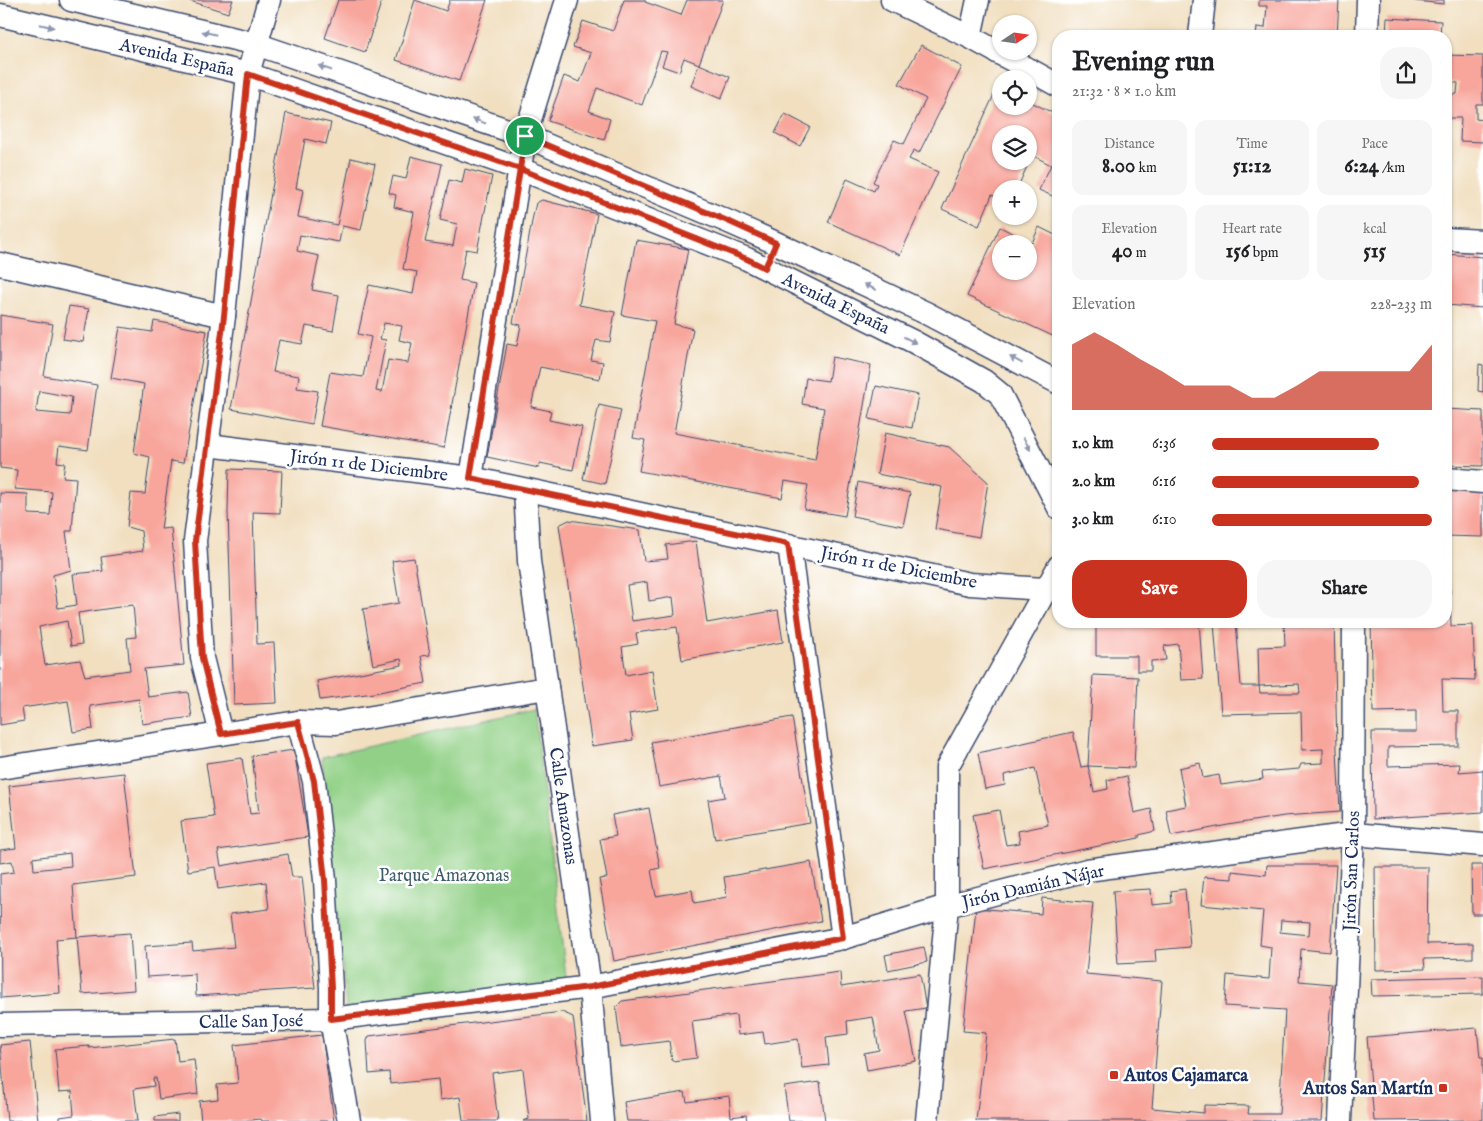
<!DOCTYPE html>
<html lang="en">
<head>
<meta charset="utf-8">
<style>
	body { margin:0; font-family:"IM FELL English",serif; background:#f6f6f6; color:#202124; height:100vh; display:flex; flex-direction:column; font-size:19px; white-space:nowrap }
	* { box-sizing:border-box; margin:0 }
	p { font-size:16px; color:#757577 }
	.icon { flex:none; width:28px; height:28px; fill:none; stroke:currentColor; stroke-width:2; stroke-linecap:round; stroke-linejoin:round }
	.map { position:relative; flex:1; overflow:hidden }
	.side { position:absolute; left:1052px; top:30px; width:400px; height:598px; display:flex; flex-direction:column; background:#fff; border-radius:20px; box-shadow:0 1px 4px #0004 }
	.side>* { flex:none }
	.needle { width:32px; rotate:77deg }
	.buttons { position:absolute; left:992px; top:15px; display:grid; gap:10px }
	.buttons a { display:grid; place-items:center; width:45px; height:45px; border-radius:50%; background:#fff; box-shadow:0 1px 4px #0004; font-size:25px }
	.pin { position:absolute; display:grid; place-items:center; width:42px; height:42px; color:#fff; margin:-21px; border:2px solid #fff; border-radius:50%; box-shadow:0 1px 5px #0007 }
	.round { display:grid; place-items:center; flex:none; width:52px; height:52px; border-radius:20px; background:#f6f6f6 }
	.head { display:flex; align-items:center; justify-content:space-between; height:85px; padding:0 20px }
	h1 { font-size:28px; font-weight:700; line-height:38px }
	.metrics { display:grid; grid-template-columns:repeat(3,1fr); gap:8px; height:85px; padding:5px 20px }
	.metrics div { display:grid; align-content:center; border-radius:12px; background:#f6f6f6; text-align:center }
	.metrics b { font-size:21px; font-weight:700 }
	.metrics small { font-size:14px; font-weight:400 }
	.metrics p { font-size:14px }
	.chart { height:140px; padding:10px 20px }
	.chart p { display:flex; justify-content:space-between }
	.chart svg { width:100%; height:90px; margin-top:5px; fill:#c8321e; opacity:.7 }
	.primary-button { display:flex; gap:10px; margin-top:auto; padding:10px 20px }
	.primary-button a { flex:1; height:58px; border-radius:20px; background:#c8321e; color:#fff; font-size:20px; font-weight:700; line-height:58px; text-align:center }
	.primary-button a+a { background:#f6f6f6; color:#202124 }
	ul { padding:0 20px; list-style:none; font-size:16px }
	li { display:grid; grid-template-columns:80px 60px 1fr; align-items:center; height:38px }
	li i { height:12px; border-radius:6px; background:#c8321e }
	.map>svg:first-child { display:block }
	.green { fill:#91d086; stroke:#568072 }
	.building { fill:#f8a69c; fill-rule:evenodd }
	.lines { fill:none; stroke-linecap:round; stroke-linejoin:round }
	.minor-casing { stroke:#3b496d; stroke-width:25 }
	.minor { stroke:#fff; stroke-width:22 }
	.oneway { fill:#8d97ae }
	.route-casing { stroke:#fff; stroke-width:10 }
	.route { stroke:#c8321e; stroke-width:6 }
	.poi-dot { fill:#c8321e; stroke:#fff; stroke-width:2 }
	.labels { text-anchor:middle; stroke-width:5; stroke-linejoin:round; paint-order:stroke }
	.street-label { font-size:18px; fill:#1b2f5e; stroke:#fff }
	.park-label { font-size:18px; fill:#3e5f6a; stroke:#fff }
	.poi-label { font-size:18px; font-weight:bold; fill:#1b2f5e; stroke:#fff; text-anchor:start }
</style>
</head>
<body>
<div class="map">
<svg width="1483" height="1121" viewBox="0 0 1483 1121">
	<rect width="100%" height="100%" fill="#fff"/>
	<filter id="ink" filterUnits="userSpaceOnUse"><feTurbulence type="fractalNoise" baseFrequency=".02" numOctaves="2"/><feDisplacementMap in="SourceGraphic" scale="10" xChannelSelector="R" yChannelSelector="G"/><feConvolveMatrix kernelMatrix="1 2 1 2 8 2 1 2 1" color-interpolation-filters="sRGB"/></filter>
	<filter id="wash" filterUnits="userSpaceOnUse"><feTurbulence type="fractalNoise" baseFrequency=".0096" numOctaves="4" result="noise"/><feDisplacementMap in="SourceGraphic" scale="20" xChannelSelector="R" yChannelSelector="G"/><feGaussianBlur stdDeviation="1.12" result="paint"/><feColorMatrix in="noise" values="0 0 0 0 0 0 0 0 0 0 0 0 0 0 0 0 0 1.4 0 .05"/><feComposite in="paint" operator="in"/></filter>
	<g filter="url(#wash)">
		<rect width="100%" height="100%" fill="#f1dfc0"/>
		<path class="green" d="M534,709L567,985L347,1015L322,757Z"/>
		<g id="blocks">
			<g class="building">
				<path d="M187,0H233L228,13Z"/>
				<path d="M338,0H382L365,52L325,38Z"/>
				<path d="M415,0L446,11L450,0H487L459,81L396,60Z"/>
				<path d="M624,0H645V2L681,15L687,0H723L699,64L730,77L721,99L691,86L699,64L684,58L679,72L662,66L667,52L661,51L642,105L597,88L589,111L610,119L604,140L548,121L564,76L580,82L591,53L573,47L583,21L613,31Z"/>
				<path d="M1259,0H1339L1337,36H1256L1257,27L1265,28L1267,6H1259Z"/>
				<path d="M1415,0H1444V4L1415,1Z"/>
				<path d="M1387,18L1441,21L1440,36H1386Z"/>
				<path d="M921,45L962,67L919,153L914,150L909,159L938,172L900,255L828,222L847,179L874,191L877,184L873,182L894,140L904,144L926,99L899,84Z"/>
				<path d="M1446,55L1483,56V104H1476V119L1483,120V142L1460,141L1461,118H1446V94H1457L1458,83L1446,82Z"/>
				<path d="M998,86L1001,88V106H1029V101L1059,116V193L1057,198L1039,190L1051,165L1032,155L1017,189H1001V199L992,195L979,226L942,209ZM1001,134H1029V161H1001Z"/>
				<path d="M286,113L331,123L326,144L305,139L296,188L303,190L298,217L337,225L351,158L375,164L361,230L342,226L339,242L300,235L297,251L319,256L312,290L339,295L333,331L306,326L302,344L279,340L273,372L299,376L297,388L318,391L312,424L231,409Z"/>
				<path d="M785,114L810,127L800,146L775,133Z"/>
				<path d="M411,156L442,164L425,242L453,246L457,224L440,220L449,180L462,183L465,169L492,176L477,251L466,249L460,280L474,283L444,448L320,426L330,372L363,377L371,337L358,334L369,285L413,294L417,272L403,269L414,212L394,207L396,195L389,193L393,176L406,179ZM384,323L402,326L399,340L412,343L408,363L388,360L382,392L376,391L386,340L380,339Z"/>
				<path d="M542,200L597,214L579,305L615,312L610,342L596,340L591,360L603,362L600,379L540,367L531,407L551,411L549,420L582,427L573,470L540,463L539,468L487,457L507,344L517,346L521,325L513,323L533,216L536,203Z"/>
				<path d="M1000,227L1032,243L1039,227L1059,237V339L967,296ZM1001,244H1029V271H1001Z"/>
				<path d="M636,240L688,249L674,324L693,329L674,433L815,460L824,408L802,404L806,378L828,381L832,357L871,365L845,516L804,509L808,485L785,481L782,498L639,471L645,440L633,438L655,321L622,315Z"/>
				<path d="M1446,254L1483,257V308L1446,305Z"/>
				<path d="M69,306L89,309L83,342L63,339Z"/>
				<path d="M0,315L53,324L44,376L97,385L88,450L59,446L57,462L65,463L63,477L76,478L72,531H66L71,570L53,575L58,608L77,605L73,574L103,571L101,557L143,551L141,531L127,527L131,493L145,494L150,457L134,453L144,384L111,378L120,327L152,332L154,321L207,331L183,463L171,461L161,529L171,528L184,665L144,669L148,697L188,692L192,717L142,724L139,699L90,706L93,729L73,732L68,701L22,708L24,721L0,725V493L28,494V514L50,515L52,492L15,489L17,470L0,468ZM39,391L72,397L70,415L36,412ZM133,605L136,637L127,638L130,670L85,676L80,660L45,665L39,627L67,621L71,646L82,644L78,613Z"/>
				<path d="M1479,364L1483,365V392L1478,391Z"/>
				<path d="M876,386L918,395L912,428L869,419Z"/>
				<path d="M599,405L621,410L605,484L583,479Z"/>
				<path d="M1446,409L1483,411V466L1446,465Z"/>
				<path d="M885,433L949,447L988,482L979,537L935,529L942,487L877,474Z"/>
				<path d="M229,469L282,471L280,513L253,512L257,644L274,643L277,703L234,705L228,512Z"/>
				<path d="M858,482L910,493L903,526L852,516Z"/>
				<path d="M1446,490L1483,491V537L1446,536Z"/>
				<path d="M569,520L640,530L644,561L668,559L666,545L696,541L707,623L778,610L783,642L682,660L677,627L636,633L638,644L622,647L626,675L652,670L658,709L629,714L633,740L592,746L559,525ZM647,582L649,601L673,597L675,615L632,621L627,585Z"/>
				<path d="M414,558L430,655L421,656L426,683L374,693L320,700L317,681L402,665L401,659L373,665L363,609L399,603L392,561Z"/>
				<path d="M1446,588H1450L1451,626L1473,625L1475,680L1442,679L1443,711H1458V746L1388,747V766L1460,764L1459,772L1483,770V812L1373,819L1372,732H1416V711L1373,712L1371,621H1446Z"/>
				<path d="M1176,621H1199L1203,679L1181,680L1178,644L1164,646L1166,660L1151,661V671H1137V656H1096V624Z"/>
				<path d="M1236,621L1241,686H1259L1260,693H1300L1299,684L1259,686L1258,647L1285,646L1284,621H1334L1337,749L1340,812L1284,816L1228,825L1171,836L1166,810L1186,806L1179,768L1200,763L1203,778L1219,775L1221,785L1263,779L1262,772L1299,769L1301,764L1323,763V749L1302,750L1301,712L1221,714L1214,622Z"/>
				<path d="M1093,675L1138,677L1134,768L1088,766Z"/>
				<path d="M792,717L810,823L715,839L708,800L725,797L721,776L659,787L651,742Z"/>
				<path d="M1073,732L1081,767L1088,766L1094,792L1108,789L1107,780L1127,776L1134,813L1151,809L1155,831L1139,835V838L984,869L973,815L999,810L1006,845L1020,843L1018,831L1048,825L1035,768L1004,775L1005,785L985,789L978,753Z"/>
				<path d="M294,750L308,837L218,850L221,866L288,854L292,877H302L315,988L196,996L195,974L147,977L145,946L192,943L193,951L234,947L230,914L269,909L266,882L218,889L215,867L188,871L181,821L214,817L206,763L242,758L250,814L259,813L252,756Z"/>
				<path d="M124,773L136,877L73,885L77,937L56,939L60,993L1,998L0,874L14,872L12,861L0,863V850L16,848L9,786ZM70,853L71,866L34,870L33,858Z"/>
				<path d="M649,808L660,868L651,870L656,896L692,890L694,903L727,897L724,877L811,862L821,921L614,961L599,879L607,878L600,839L616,836L612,815Z"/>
				<path d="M1267,865H1336L1330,952L1301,949L1299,981L1332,984L1322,1121H976L986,1033L963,1031L976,908L1041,914L1042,898L1093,903L1086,974L1162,981L1152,1108L1204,1113V1105L1249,1106L1248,1114H1279L1285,1010L1225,1006L1227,975L1269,979L1271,947L1260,945L1263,911L1201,905L1204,877L1232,879V871L1266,875ZM1281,920L1310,922L1309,935L1280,932Z"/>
				<path d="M1471,865H1483V914H1472Z"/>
				<path d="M1375,867H1428L1427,944L1473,943V958L1424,959L1425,969L1376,970Z"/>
				<path d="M1151,889L1152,905L1172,903L1171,891L1185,889L1190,947L1155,950L1156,962L1118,964L1113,891Z"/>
				<path d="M130,933L134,990L82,994L77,937Z"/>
				<path d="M924,947L927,962L888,970L885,955Z"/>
				<path d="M840,972L841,987L920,974L926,1008L906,1011L916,1061L867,1070L864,1053L879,1050L873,1017L847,1021L848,1034L826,1037L829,1065L802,1068L798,1039L765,1044L763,1032L738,1035L736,1015L692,1021L697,1058L672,1061L669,1041L621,1047L616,1007L622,1001Z"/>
				<path d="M1483,976V994L1372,996L1371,979Z"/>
				<path d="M562,1012L573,1017L587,1121H523L529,1119L523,1069L492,1073L498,1121H463L460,1097L440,1100L438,1079L390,1084L389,1072L369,1074L367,1041L369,1036Z"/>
				<path d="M1477,1028L1480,1057H1483V1120L1374,1121L1367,1037Z"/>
				<path d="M322,1035L334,1121H262L261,1119L242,1121H201L199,1101L218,1099L217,1085L238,1083L234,1045Z"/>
				<path d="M175,1039L178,1061L194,1059L198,1094L159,1099L156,1078H153L154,1086L134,1089L138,1121H60V1117L74,1115L72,1091L59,1092L55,1049L89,1046V1048Z"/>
				<path d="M30,1042L38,1121H7L0,1045Z"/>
				<path d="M820,1082L825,1121H789L784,1087Z"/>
				<path d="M685,1092L687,1102L729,1096L731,1117L746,1115L747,1121H627L624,1102Z"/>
				<path d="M178,1114V1121H155V1117Z"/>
			</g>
		</g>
	</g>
	<g filter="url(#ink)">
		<use href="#blocks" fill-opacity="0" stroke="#3b496d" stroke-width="1"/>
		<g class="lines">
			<defs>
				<g id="minor">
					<path d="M71,0L256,44L525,136L729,222L776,243L926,313L1059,383"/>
					<path d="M892,0L970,37L1059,86"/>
					<path d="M0,15L248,74L520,169L747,259L914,342L984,381L1000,394L1059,508"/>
					<path d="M1200,36L1204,0"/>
					<path d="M1367,36L1368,0"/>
					<path d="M970,37L978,0"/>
					<path d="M1446,239L1483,241"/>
					<path d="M0,264L224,316"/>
					<path d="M208,445L471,478L970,584L1059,590"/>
					<path d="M471,478L525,136L567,0"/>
					<path d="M1446,479L1483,482"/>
					<path d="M525,490L529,561L590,987L602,1121"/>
					<path d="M789,545L843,938"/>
					<path d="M298,722L314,781L325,880L331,988V1019L349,1121"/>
					<path d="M221,734L202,658L195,541L224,316L248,74L269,0"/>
					<path d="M0,768L298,722L336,723L547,688"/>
					<path d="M0,1025L331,1019L590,987L843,938L947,906L1087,870L1353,834L1483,845"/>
					<path d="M927,1121L947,906V767L1059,566"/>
					<path d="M1340,1121L1353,834L1354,621"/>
				</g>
			</defs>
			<use href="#minor" class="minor-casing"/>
			<use href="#minor" class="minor"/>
		</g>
		<defs><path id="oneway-solid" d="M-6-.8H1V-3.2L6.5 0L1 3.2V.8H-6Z" transform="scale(1.25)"/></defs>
		<g class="oneway">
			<use href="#oneway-solid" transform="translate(47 26) rotate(13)"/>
			<use href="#oneway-solid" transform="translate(209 33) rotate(-167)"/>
			<use href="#oneway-solid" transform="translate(325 68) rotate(-161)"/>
			<use href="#oneway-solid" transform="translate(479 121) rotate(-161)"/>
			<use href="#oneway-solid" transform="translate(870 287) rotate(-155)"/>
			<use href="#oneway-solid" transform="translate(910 340) rotate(27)"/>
			<use href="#oneway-solid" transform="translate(1016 360) rotate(-152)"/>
			<use href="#oneway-solid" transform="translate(1027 444) rotate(62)"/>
		</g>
	</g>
	<g class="lines" filter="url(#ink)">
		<defs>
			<path id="route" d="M525,136L520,169L248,74L224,316L195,541L202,658L221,734L298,722L314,781L325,880L331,988V1019L590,987L843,938L788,544L470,478L520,169L747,259L765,268L776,243L730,222L525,136"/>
		</defs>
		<use href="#route" class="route-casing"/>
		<use href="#route" class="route"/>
	</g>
	<g class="poi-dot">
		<rect x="1109" y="1070" width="10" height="10" rx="2.5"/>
		<rect x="1438" y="1083" width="10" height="10" rx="2.5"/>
	</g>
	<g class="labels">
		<g class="street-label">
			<text transform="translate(177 57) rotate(13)" y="6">Avenida España</text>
			<text transform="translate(836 303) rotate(26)" y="6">Avenida España</text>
			<text transform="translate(369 465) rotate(7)" y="6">Jirón 11 de Diciembre</text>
			<text transform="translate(899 567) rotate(11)" y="6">Jirón 11 de Diciembre</text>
			<text transform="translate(564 806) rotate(82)" y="6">Calle Amazonas</text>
			<text transform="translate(1351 871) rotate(-88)" y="6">Jirón San Carlos</text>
			<text transform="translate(1033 886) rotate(-13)" y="6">Jirón Damián Nájar</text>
			<text transform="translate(251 1021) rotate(-1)" y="6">Calle San José</text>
		</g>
		<g class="park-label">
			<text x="444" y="881">Parque Amazonas</text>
		</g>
		<g class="poi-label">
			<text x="1124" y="1081">Autos Cajamarca</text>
			<text x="1433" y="1094" text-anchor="end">Autos San Martín</text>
		</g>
	</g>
</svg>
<div class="buttons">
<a><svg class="needle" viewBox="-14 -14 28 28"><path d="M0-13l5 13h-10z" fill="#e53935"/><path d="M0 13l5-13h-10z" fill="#757577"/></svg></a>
<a><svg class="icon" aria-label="locate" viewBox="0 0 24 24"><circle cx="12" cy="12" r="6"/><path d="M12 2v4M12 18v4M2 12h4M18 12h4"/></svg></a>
<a><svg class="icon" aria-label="layers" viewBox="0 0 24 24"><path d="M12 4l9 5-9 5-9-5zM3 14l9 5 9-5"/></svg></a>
<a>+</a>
<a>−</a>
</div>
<div class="pin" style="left:525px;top:136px;background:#1e9e55"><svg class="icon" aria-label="arrive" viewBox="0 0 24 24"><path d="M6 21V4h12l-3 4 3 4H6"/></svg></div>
<section class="side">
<div class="head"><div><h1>Evening run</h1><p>21:32 · 8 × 1.0 km</p></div><a class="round"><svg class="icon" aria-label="share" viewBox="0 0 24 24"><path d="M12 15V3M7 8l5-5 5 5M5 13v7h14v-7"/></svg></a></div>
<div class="metrics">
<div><p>Distance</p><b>8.00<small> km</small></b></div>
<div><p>Time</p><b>51:12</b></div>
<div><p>Pace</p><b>6:24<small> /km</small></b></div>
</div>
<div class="metrics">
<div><p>Elevation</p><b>40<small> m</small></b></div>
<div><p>Heart rate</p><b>156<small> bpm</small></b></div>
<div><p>kcal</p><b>515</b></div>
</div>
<div class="chart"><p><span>Elevation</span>228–233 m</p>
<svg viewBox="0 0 160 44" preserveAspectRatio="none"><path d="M0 44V12L10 6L20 12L30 19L40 25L50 32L60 32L70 32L80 38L90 38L100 32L110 25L120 25L130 25L140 25L150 25L160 12V44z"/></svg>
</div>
<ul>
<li><b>1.0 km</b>6:36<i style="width:76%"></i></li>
<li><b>2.0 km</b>6:16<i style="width:94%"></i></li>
<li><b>3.0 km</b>6:10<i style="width:100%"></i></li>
</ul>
<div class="primary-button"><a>Save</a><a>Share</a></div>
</section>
</div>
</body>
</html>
